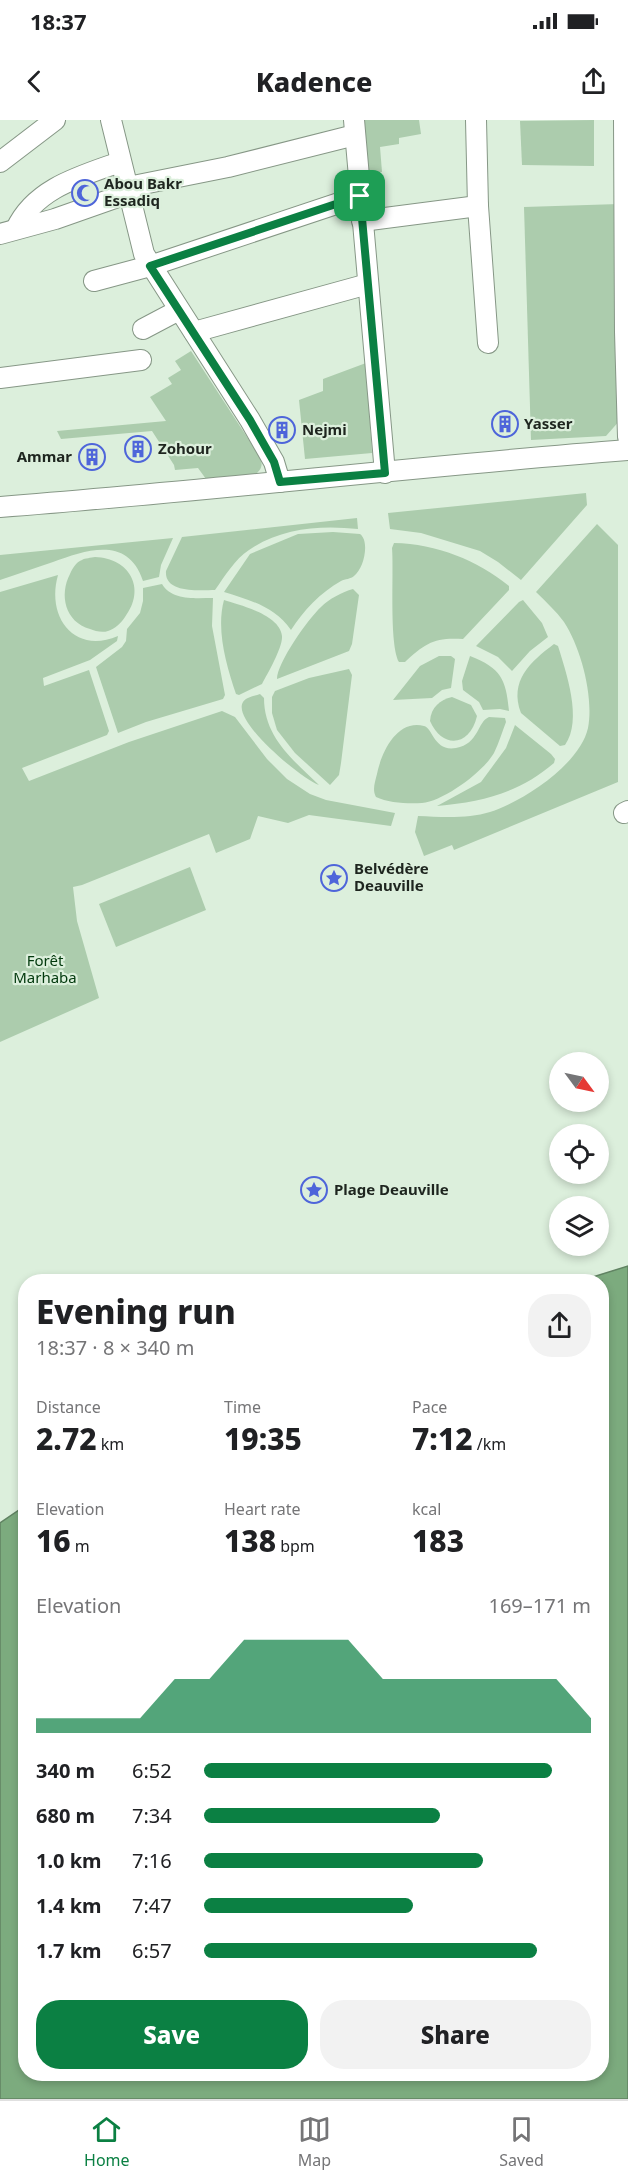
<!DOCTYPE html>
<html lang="en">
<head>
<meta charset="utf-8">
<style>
	body { margin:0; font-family:"Noto Sans",sans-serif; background:#f2f2f2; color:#202124; height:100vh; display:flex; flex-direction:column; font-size:22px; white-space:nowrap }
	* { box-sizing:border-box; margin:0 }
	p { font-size:20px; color:#757577 }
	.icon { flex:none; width:33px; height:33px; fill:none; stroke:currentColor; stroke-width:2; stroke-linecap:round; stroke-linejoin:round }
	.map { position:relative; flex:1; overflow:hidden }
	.side { position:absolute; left:18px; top:1154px; width:591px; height:807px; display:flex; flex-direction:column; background:#fff; border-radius:24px; box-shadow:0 3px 9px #0003 }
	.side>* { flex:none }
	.needle { width:39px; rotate:123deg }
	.tools { position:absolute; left:549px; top:932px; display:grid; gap:12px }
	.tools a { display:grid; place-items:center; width:60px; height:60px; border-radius:50%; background:#fff; box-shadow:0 3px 9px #0003; font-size:30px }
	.pin { position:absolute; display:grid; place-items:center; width:51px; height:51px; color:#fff; margin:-26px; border-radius:12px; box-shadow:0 3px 9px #0006 }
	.round { display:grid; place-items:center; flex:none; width:63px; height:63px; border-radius:24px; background:#f2f2f2 }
	.head { display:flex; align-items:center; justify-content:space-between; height:102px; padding:0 18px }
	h1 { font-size:33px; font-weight:800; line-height:45px }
	.figures { display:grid; grid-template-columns:repeat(3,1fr); gap:9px; height:102px; padding:6px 18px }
	.figures div { display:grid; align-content:center }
	.figures b { font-size:30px; font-weight:800 }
	.figures small { font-size:16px; font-weight:400 }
	.figures p { font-size:16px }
	.chart { height:168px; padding:12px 18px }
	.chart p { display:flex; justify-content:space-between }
	.chart svg { width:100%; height:108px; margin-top:6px; fill:#0b8043; opacity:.7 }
	.action { display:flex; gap:12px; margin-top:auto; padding:12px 18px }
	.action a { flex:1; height:69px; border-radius:24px; background:#0b8043; color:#fff; font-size:24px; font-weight:800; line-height:69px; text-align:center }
	.action a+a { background:#f2f2f2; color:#202124 }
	ul { padding:0 18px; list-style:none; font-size:20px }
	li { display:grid; grid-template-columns:96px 72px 1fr; align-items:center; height:45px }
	li i { height:15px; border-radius:8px; background:#0b8043 }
	.status { display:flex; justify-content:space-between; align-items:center; height:42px; padding:0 30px; background:#fff; direction:ltr }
	.status svg { height:16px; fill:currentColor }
	header { display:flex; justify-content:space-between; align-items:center; height:78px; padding:0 18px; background:#fff; font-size:27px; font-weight:800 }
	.menu { display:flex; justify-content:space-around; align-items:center; height:84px; border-top:2px solid #e0e0e0; background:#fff; font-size:16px; color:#757577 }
	.menu a { display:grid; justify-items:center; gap:3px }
	.menu .selected { color:#0b8043 }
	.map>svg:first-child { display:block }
	.green { fill:#acccad }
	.water { fill:#7cab7e; stroke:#608362; stroke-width:1.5 }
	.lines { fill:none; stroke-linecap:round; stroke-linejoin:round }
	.street-casing { stroke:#869786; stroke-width:22 }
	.street { stroke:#fff; stroke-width:20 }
	.route-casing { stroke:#fff; stroke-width:12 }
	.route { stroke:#0b8043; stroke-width:8 }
	.labels { text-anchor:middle; stroke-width:4.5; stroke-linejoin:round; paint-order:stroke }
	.poi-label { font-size:15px; font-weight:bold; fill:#1e251f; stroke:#dcefdc; text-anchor:start }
	.park-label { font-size:15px; fill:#02390d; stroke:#dcefdc }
</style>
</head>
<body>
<div class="status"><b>18:37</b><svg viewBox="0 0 49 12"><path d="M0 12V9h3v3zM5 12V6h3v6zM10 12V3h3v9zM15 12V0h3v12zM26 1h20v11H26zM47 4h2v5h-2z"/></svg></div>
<header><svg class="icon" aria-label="back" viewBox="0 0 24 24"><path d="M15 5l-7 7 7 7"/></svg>Kadence<svg class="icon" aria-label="share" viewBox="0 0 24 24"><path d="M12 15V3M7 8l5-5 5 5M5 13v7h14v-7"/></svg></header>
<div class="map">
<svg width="628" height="1979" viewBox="0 0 628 1979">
	<rect width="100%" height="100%" fill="#dcefdc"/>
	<g class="green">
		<path d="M358,0H419L421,14L399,18V24L380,27L382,52L362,55Z"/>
		<path d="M594,0V46L522,45L520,1Z"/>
		<path d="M619,84L621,299L606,316L531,320L524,87Z"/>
		<path d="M191,231L260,337C263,345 262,349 255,355L206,359L198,348L175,350L174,345L152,311L61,319L57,311L166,301L150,277L172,264L168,258L181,250L175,241Z"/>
		<path d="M366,243L372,333L305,339L299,280L323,271V259Z"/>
		<path d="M586,373L587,385L521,460L498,442L480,431L421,413L390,409L388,393Z"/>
		<path d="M357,398L358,409C320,405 281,408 249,430C235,439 225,456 215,470C201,470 164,474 166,451L182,417Z"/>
		<path d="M597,404L618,425V662L454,730L452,725L424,736L415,712L418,696C441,697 468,699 490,692C524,681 580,644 588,608C594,577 581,528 564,502C556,491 546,482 536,472Z"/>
		<path d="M333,412L360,414C370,421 364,449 354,456C351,459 345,459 341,461C321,472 303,491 291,510C275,487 250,480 224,472L250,434L298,414Z"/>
		<path d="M173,418L161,445L159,457L143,461C128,415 86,430 53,442C35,448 18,454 0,460V435Z"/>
		<path d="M394,423C437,424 477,440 509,466V470L463,519C435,517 425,523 405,542H399C389,524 394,453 392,428Z"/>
		<path d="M95,437C129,438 147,468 125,497C121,503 115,509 108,511C102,513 95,511 90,509C65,502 59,475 70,454C72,449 76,442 82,440C85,438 91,438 95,437Z"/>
		<path d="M58,455C46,497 74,535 118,516L117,521L90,540L43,558L44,566L89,550L109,611L107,615L22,648L29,661L129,622L222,591L235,597L267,639L287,659L310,674L326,680L395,693L391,706L309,695L288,703L258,696L250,719L216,733L209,714L82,765L73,767L77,801L99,878L0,922V472Z"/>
		<path d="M162,464C172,481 196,478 213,478L212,506L225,575L223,579L146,602L118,613L96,547L122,527L126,521L127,509L140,493L143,481V468Z"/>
		<path d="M353,469L359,475L352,524L349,531L277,559C277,543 308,499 321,487C329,479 342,472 353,469Z"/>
		<path d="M224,480C240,485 280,495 282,516C283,527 268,553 262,564L239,575L236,574C226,545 216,509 224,480Z"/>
		<path d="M523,480L542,503L548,517L530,531L512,551L498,537L476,526L519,482Z"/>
		<path d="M554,524L558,526C566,552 583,600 565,625L560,626L521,593C509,561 530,542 554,524Z"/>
		<path d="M439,536H451L455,539L451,568L442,570L432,578L393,580L420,546Z"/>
		<path d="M470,536C501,548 506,559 509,591L500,589L483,590L479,582L463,570L462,561Z"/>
		<path d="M349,549L352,555L341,643L339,655L330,665L295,633L277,610L272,593V577L275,571L309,558Z"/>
		<path d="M260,574L264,578C264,617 293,640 319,665C303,660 231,601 243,582C246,577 255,576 260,574Z"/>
		<path d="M452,577L471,585L477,596C470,626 443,630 430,601C431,587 440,580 452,577Z"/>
		<path d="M489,597L505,598L506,602C502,612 499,623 494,633C483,652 444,681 422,683C409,684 388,683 376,677C372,670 375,662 377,654C381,634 396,599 424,606C433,608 434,632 456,628C479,624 477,602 489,597Z"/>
		<path d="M515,605L551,634L555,639L554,643C519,673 482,682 437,686L481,662L506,628Z"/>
		<path d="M190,747L206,790L116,827L99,784Z"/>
	</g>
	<path class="water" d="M628,1146V1979H0V1403L25,1386L26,1953H602V1161H580Z"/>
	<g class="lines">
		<defs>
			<g id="street">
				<path d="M111,0L144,134L250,300L274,342L280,362"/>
				<path d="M354,0L385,353"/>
				<path d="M476,0L478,86L488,223"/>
				<path d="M624,0L625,212L628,317"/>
				<path d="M0,42L55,0"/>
				<path d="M128,67L228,47L355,15"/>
				<path d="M362,101L478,86"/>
				<path d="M16,109C35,68 81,56 120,42"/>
				<path d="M0,114L55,99L129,73"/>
				<path d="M94,161L150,146L360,76"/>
				<path d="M143,209L179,190"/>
				<path d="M194,212L368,164"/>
				<path d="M0,258L141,240"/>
				<path d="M0,387C210,371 418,346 628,330"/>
				<path d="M624,693L628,691"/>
			</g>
		</defs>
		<use href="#street" class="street-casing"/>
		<use href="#street" class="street"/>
	</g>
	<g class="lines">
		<defs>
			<path id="route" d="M360,76L385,353L280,362L274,342L250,300L150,146Z"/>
		</defs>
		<use href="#route" class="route-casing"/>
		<use href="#route" class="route"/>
	</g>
	<defs>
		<symbol id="mosque-ring" viewBox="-11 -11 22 22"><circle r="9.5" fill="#dcefdc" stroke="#4e65da" stroke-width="1.5"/><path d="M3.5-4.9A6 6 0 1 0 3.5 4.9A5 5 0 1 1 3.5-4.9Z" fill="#4e65da"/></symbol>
		<symbol id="building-ring" viewBox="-11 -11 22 22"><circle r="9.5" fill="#dcefdc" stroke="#4e65da" stroke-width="1.5"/><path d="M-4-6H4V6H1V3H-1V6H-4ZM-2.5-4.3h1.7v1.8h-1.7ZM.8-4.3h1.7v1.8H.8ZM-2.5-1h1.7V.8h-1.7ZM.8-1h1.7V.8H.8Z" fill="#4e65da"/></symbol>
		<symbol id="sight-ring" viewBox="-11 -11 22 22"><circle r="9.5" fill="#dcefdc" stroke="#4e65da" stroke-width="1.5"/><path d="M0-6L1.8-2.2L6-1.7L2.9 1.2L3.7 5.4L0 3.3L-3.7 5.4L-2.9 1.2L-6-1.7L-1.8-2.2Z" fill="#4e65da"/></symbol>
	</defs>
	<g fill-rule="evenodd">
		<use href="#mosque-ring" x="70" y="58" width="30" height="30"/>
		<use href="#building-ring" x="490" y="289" width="30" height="30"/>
		<use href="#building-ring" x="267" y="295" width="30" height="30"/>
		<use href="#building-ring" x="123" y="314" width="30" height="30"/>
		<use href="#building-ring" x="77" y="322" width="30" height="30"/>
		<use href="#sight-ring" x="319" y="743" width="30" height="30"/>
		<use href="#sight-ring" x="299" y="1055" width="30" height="30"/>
	</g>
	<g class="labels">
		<g class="poi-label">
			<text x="104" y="69">Abou Bakr<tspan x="104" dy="17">Essadiq</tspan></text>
			<text x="524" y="309">Yasser</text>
			<text x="302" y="315">Nejmi</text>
			<text x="158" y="334">Zohour</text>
			<text x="72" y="342" text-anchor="end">Ammar</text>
			<text x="354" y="754">Belvédère<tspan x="354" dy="17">Deauville</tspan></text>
			<text x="334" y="1075">Plage Deauville</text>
		</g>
		<g class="park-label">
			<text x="45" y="846">Forêt<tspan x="45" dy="17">Marhaba</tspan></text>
		</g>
	</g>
</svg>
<div class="tools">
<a><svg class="needle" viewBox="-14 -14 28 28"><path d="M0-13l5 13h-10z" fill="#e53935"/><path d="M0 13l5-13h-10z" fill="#757577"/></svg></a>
<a><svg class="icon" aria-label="locate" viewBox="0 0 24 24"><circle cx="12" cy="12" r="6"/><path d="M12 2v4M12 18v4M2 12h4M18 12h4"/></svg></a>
<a><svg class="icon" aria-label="layers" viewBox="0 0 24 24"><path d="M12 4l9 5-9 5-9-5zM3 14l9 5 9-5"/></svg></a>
</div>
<div class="pin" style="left:360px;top:76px;background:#1e9e55"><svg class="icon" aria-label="arrive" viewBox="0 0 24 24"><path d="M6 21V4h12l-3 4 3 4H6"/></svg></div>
<section class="side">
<div class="head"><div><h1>Evening run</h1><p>18:37 · 8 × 340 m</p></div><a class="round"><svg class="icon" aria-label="share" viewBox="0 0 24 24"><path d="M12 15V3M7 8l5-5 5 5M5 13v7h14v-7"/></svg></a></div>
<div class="figures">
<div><p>Distance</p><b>2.72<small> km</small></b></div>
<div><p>Time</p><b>19:35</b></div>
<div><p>Pace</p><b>7:12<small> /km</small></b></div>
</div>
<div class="figures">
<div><p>Elevation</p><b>16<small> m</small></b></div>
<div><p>Heart rate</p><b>138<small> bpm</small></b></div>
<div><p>kcal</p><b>183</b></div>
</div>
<div class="chart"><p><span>Elevation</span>169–171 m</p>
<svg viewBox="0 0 160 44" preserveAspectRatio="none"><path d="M0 44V38L10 38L20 38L30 38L40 22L50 22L60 6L70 6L80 6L90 6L100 22L110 22L120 22L130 22L140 22L150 22L160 38V44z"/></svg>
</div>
<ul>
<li><b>340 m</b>6:52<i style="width:90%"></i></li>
<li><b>680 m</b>7:34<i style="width:61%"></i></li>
<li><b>1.0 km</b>7:16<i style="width:72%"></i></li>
<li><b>1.4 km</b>7:47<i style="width:54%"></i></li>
<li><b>1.7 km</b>6:57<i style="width:86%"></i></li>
</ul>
<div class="action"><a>Save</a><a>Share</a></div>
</section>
</div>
<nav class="menu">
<a class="selected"><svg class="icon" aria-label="home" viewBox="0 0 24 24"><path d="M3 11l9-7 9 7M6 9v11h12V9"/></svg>Home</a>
<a><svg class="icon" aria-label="map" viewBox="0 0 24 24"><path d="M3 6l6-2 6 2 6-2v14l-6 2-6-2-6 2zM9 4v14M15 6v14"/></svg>Map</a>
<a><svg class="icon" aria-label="saved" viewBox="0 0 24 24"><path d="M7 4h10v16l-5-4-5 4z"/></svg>Saved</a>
</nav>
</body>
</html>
